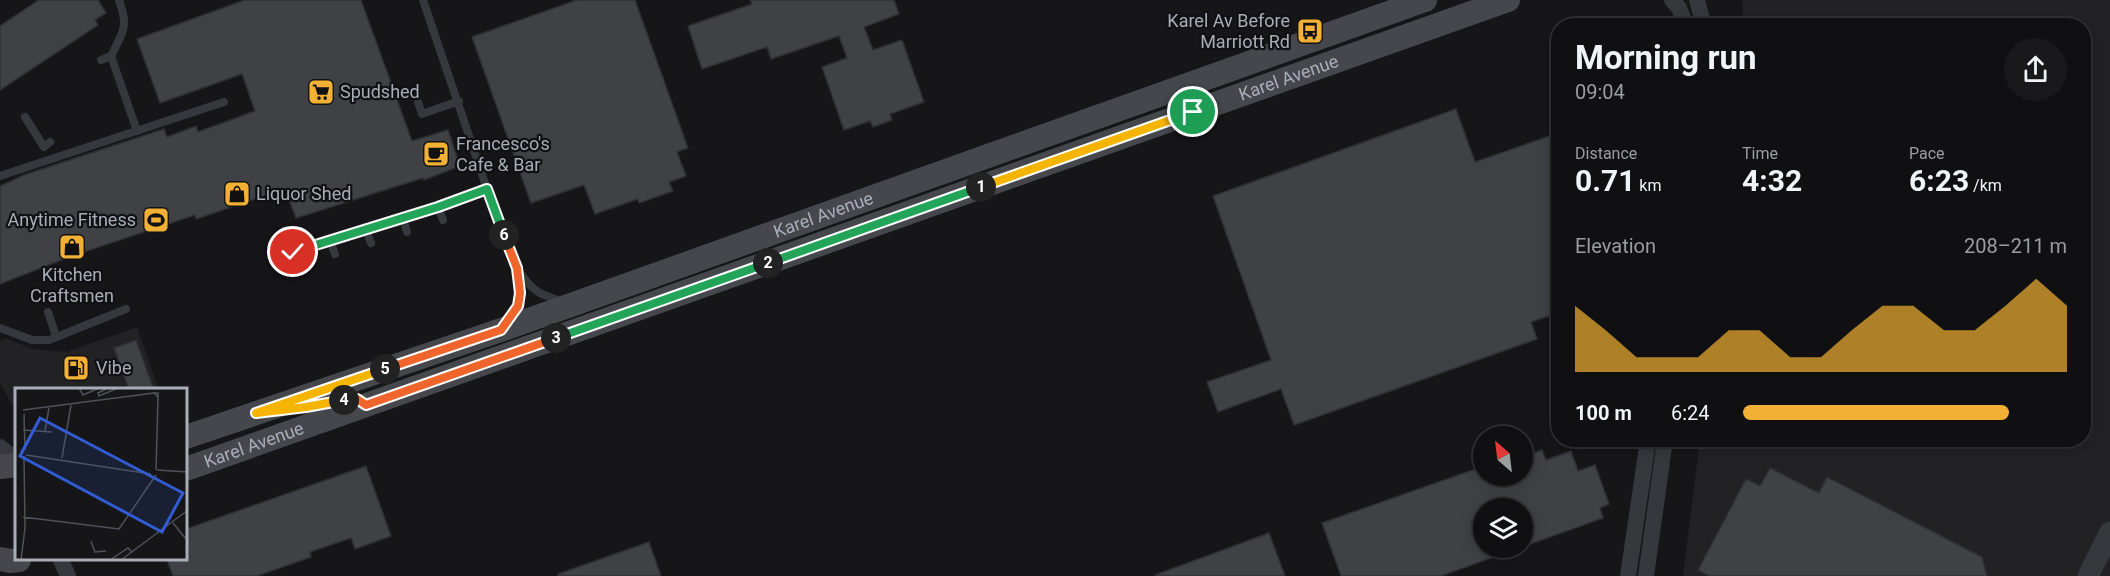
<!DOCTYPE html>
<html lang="en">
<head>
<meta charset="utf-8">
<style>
	body { margin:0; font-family:Roboto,sans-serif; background:#19191b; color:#f1f3f6; height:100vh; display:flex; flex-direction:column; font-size:22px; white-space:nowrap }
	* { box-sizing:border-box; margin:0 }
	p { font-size:20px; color:#9c9d9f }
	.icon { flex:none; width:33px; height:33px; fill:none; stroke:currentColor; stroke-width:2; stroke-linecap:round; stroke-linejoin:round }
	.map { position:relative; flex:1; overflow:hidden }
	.sheet { position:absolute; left:1551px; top:18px; width:540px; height:429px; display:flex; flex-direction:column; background:#101012; border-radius:24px; box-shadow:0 3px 15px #0003,0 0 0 2px #303032 }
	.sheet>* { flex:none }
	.needle { width:39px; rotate:332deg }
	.controls { position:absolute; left:1473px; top:426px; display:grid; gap:12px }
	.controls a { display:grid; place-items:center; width:60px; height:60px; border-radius:50%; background:#101012; box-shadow:0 3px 15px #0003,0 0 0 2px #303032; font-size:30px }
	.pin { position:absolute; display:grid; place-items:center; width:51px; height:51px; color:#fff; margin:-26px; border:3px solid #fff; border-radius:50%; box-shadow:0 2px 6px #0007 }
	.km { position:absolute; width:30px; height:30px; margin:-15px; border-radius:50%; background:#222; color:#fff; font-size:16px; line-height:30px; text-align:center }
	.round { display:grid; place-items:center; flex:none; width:63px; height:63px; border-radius:32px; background:#19191b }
	.summary { display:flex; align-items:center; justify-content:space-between; height:102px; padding:0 24px }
	h1 { font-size:33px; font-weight:700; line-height:45px }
	.metrics { display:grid; grid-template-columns:repeat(3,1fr); gap:9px; height:102px; padding:6px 24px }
	.metrics div { display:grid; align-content:center }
	.metrics b { font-size:30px; font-weight:700 }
	.metrics small { font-size:16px; font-weight:400 }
	.metrics p { font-size:16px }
	.chart { height:168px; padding:12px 24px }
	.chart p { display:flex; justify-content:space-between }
	.chart svg { width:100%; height:108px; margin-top:6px; fill:#f2b134; opacity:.7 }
	ul { padding:0 24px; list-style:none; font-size:20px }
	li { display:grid; grid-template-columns:96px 72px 1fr; align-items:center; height:45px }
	li i { height:15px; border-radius:8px; background:#f2b134 }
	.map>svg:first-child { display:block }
	.built { fill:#222225 }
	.building { fill:#404145; stroke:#303034; stroke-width:1.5 }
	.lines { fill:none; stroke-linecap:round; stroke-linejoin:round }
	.service { stroke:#37383d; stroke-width:8 }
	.minor { stroke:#37383d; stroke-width:16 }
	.tertiary { stroke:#37383d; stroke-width:21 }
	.secondary { stroke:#45474d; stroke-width:24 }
	.split-1-casing { stroke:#fff; stroke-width:12 }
	.split-2-casing { stroke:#fff; stroke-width:12 }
	.split-3-casing { stroke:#fff; stroke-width:12 }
	.split-4-casing { stroke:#fff; stroke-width:12 }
	.split-5-casing { stroke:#fff; stroke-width:12 }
	.split-6-casing { stroke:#fff; stroke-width:12 }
	.split-7-casing { stroke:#fff; stroke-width:12 }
	.split-1 { stroke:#f5b400; stroke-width:8 }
	.split-2 { stroke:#22a559; stroke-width:8 }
	.split-3 { stroke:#22a559; stroke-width:8 }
	.split-4 { stroke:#f0652b; stroke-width:8 }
	.split-5 { stroke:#f5b400; stroke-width:8 }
	.split-6 { stroke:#f0652b; stroke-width:8 }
	.split-7 { stroke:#22a559; stroke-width:8 }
	.labels { text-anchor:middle; stroke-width:4.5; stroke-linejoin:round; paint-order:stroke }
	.poi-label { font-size:18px; fill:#a8adb8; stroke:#111113; text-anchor:start }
	.street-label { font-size:18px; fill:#a8adb8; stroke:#111113 }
	.inset-road { fill:none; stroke:#505258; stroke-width:1.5 }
	.view { fill:#325cd3; fill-opacity:0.15; stroke:#325cd3; stroke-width:3 }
	.inset-edge { fill:none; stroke:#a8adb8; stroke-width:3 }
</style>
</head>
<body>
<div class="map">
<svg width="2110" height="576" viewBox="0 0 2110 576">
	<rect width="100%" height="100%" fill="#161618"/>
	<g class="built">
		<path d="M1742,0H2110V576H1683L1700,440H2084V26L1744,25Z"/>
		<path d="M137,327L159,390H16V411L0,383V341L6,338L32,349L67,352Z"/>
	</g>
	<g class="building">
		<path d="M39,0H98L106,13L95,20L98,25L0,90V26Z"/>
		<path d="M245,0H361L412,141L448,130L460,166L424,180L423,178L296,218L285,189L196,219L195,215L69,257L0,284V186L24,175L164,129L167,137L196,126L198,132L255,111L242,74L160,103L137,39Z"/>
		<path d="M577,0H635L688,148L677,152L686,176L669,182L673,191L639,203L638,199L595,214L584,185L531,203L472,37Z"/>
		<path d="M750,0H894L899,14L864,27L873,50L902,40L924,102L890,114L892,120L873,127L870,121L844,130L822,67L847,58L839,36L771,59L767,47L702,69L688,26L752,4Z"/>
		<path d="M1456,109L1475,162L1558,133V313L1531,322L1537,339L1294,425L1281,389L1218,412L1207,382L1271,360L1213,196Z"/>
		<path d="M136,340L154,390H129L114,348Z"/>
		<path d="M1532,449L1534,453L1542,450L1546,460L1571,451L1578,471L1595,465L1609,504L1600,508L1603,518L1522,547V508H1484V548H1516V549L1441,576H1341L1322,523L1484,466V476H1522V452Z"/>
		<path d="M366,466L391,536L355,549L351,538L310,552L311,557L257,576H173L167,560H186V529Z"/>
		<path d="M1770,468L1819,493L1827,477L1982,557L1987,576H1709L1698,570L1746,479L1760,486Z"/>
		<path d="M1269,533L1285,576H1155V575Z"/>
		<path d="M649,542L661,576H558V574Z"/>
	</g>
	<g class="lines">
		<g class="service">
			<path d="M119,0C129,27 123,32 111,56L137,131"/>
			<path d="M423,0L487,189L517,268L519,299L518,306L506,322"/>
			<path d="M101,60L111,56"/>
			<path d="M418,102L422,114L459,101"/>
			<path d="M25,117L44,147L50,142"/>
			<path d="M0,176L224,102"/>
			<path d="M438,207L443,220"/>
			<path d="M403,218L407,232"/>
			<path d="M366,230L371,243"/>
			<path d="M330,241L335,254"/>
			<path d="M293,252L298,266"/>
			<path d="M284,254L438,207L487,189"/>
			<path d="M519,271C533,292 539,294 563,302"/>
			<path d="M48,312L56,336"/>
			<path d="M0,328L32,340H49L126,309"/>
		</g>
		<g class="minor">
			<path d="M1672,0L1679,8L1686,26"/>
			<path d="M1697,0L1704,26"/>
			<path d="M0,447L16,460"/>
			<path d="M61,560L68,576"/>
			<path d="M1628,576L1648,440"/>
			<path d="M1646,576L1665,440"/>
		</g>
		<path class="tertiary" d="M2088,576L2110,532"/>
		<g class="secondary">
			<path id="s1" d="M186,437L501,330L1425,0"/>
			<path d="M0,467L16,465"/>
			<path id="s2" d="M186,469L1508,0"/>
			<path d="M0,559L10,561L19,560"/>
		</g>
	</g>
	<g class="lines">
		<defs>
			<path id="split-1" d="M981,187L1193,112"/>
			<path id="split-2" d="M768,263L981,187"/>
			<path id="split-3" d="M556,338L768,263"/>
			<path id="split-4" d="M344,400L357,399L366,405L556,338"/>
			<path id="split-5" d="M344,400L306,407L256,413L385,369"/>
			<path id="split-6" d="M385,369L501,330L518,306L520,293L517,268L504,235"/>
			<path id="split-7" d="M293,252L438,207L487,189L504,235"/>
		</defs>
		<use href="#split-1" class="split-1-casing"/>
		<use href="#split-2" class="split-2-casing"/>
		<use href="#split-3" class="split-3-casing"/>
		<use href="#split-4" class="split-4-casing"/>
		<use href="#split-5" class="split-5-casing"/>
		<use href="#split-6" class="split-6-casing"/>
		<use href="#split-7" class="split-7-casing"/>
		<use href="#split-1" class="split-1"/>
		<use href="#split-2" class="split-2"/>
		<use href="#split-3" class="split-3"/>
		<use href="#split-4" class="split-4"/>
		<use href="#split-5" class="split-5"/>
		<use href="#split-6" class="split-6"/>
		<use href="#split-7" class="split-7"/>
	</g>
	<defs>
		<symbol id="bus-square" viewBox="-11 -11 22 22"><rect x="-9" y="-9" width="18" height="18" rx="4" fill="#f2b134" stroke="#111113"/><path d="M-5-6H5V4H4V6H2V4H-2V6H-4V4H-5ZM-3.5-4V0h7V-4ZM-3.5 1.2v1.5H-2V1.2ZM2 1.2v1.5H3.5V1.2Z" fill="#111"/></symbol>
		<symbol id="supermarket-square" viewBox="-11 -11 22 22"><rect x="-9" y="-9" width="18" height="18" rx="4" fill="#f2b134" stroke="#111113"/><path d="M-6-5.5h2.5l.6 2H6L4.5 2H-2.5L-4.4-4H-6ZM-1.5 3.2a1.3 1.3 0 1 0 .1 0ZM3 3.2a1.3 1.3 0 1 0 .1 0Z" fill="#111"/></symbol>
		<symbol id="cafe-square" viewBox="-11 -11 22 22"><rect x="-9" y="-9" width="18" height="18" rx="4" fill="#f2b134" stroke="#111113"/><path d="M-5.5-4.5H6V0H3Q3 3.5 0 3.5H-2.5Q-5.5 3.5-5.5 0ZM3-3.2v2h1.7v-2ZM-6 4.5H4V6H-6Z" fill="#111"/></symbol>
		<symbol id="shop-square" viewBox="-11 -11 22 22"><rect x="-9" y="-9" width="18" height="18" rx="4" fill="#f2b134" stroke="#111113"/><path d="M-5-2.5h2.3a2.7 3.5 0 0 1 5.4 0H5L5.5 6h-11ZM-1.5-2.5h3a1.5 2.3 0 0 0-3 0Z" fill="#111"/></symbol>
		<symbol id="stadium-square" viewBox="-11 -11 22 22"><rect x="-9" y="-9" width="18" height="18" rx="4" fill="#f2b134" stroke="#111113"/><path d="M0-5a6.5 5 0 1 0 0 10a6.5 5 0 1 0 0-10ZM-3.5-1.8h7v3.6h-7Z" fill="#111"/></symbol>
		<symbol id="fuel-square" viewBox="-11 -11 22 22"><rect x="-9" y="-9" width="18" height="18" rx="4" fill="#f2b134" stroke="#111113"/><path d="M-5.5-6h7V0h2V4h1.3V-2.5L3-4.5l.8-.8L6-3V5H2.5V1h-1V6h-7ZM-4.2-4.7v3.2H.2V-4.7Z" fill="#111"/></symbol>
	</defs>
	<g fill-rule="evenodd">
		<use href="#bus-square" x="1295" y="16" width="30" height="30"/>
		<use href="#supermarket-square" x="306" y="77" width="30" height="30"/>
		<use href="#cafe-square" x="421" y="139" width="30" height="30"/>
		<use href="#shop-square" x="222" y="179" width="30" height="30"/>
		<use href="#stadium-square" x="141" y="205" width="30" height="30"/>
		<use href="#shop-square" x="57" y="232" width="30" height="30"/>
		<use href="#fuel-square" x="61" y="353" width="30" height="30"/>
	</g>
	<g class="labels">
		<g class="poi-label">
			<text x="1290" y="27" text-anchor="end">Karel Av Before<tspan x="1290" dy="21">Marriott Rd</tspan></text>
			<text x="340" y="98">Spudshed</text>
			<text x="456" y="150">Francesco's<tspan x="456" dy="21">Cafe &amp; Bar</tspan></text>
			<text x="256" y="200">Liquor Shed</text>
			<text x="136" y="226" text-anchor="end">Anytime Fitness</text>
			<text x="72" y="281" text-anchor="middle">Kitchen<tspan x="72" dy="21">Craftsmen</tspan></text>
			<text x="96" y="374">Vibe</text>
		</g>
		<g class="street-label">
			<text dy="6" stroke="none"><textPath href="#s2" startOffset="1170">Karel Avenue</textPath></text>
			<text dy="6" stroke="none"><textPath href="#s1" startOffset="675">Karel Avenue</textPath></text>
			<text dy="6" stroke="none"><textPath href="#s2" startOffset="72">Karel Avenue</textPath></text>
		</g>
	</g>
	<g transform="translate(15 388)">
		<rect width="172" height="172" fill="#161618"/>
		<path class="inset-road" d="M64,0L68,7L84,0M93,0L83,5L84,8L103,0M8,22L139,5M9,26L10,62M8,42L37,44M30,43L34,20M11,67L136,86M47,70L56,17M141,82L143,9L139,5H143V9M142,82L173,84M8,129L104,141L141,87M158,135L171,151M76,153L80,164L91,163M6,172L10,140L9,68M95,172L113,160L117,164M106,172L173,122"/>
		<path class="view" d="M25,30L168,105L147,144L5,68Z"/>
		<rect width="172" height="172" class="inset-edge"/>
	</g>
</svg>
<div class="controls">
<a><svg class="needle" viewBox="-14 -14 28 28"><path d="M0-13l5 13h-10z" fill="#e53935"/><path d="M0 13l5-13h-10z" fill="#9c9d9f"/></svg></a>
<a><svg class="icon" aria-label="layers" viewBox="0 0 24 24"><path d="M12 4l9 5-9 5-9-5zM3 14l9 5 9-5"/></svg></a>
</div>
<div class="pin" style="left:1193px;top:112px;background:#1e9e55"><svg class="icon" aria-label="arrive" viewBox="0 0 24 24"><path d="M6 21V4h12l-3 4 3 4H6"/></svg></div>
<div class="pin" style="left:293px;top:252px;background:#d93025"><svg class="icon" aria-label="check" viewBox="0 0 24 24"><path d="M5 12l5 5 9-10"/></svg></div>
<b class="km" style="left:981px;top:187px">1</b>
<b class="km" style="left:768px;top:263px">2</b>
<b class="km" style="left:556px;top:338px">3</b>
<b class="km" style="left:344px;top:400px">4</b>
<b class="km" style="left:385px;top:369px">5</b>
<b class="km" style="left:504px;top:235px">6</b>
<section class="sheet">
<div class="summary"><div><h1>Morning run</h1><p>09:04</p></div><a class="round"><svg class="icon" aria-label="share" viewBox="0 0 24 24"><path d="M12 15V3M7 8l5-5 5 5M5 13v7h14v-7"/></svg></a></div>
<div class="metrics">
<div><p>Distance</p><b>0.71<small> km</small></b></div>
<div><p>Time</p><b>4:32</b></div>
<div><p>Pace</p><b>6:23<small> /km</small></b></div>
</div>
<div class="chart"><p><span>Elevation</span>208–211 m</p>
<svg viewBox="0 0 160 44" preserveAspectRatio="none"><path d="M0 44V17L10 27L20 38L30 38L40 38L50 27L60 27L70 38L80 38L90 27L100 17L110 17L120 27L130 27L140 17L150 6L160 17V44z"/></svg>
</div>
<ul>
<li><b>100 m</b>6:24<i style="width:82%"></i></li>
</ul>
</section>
</div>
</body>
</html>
